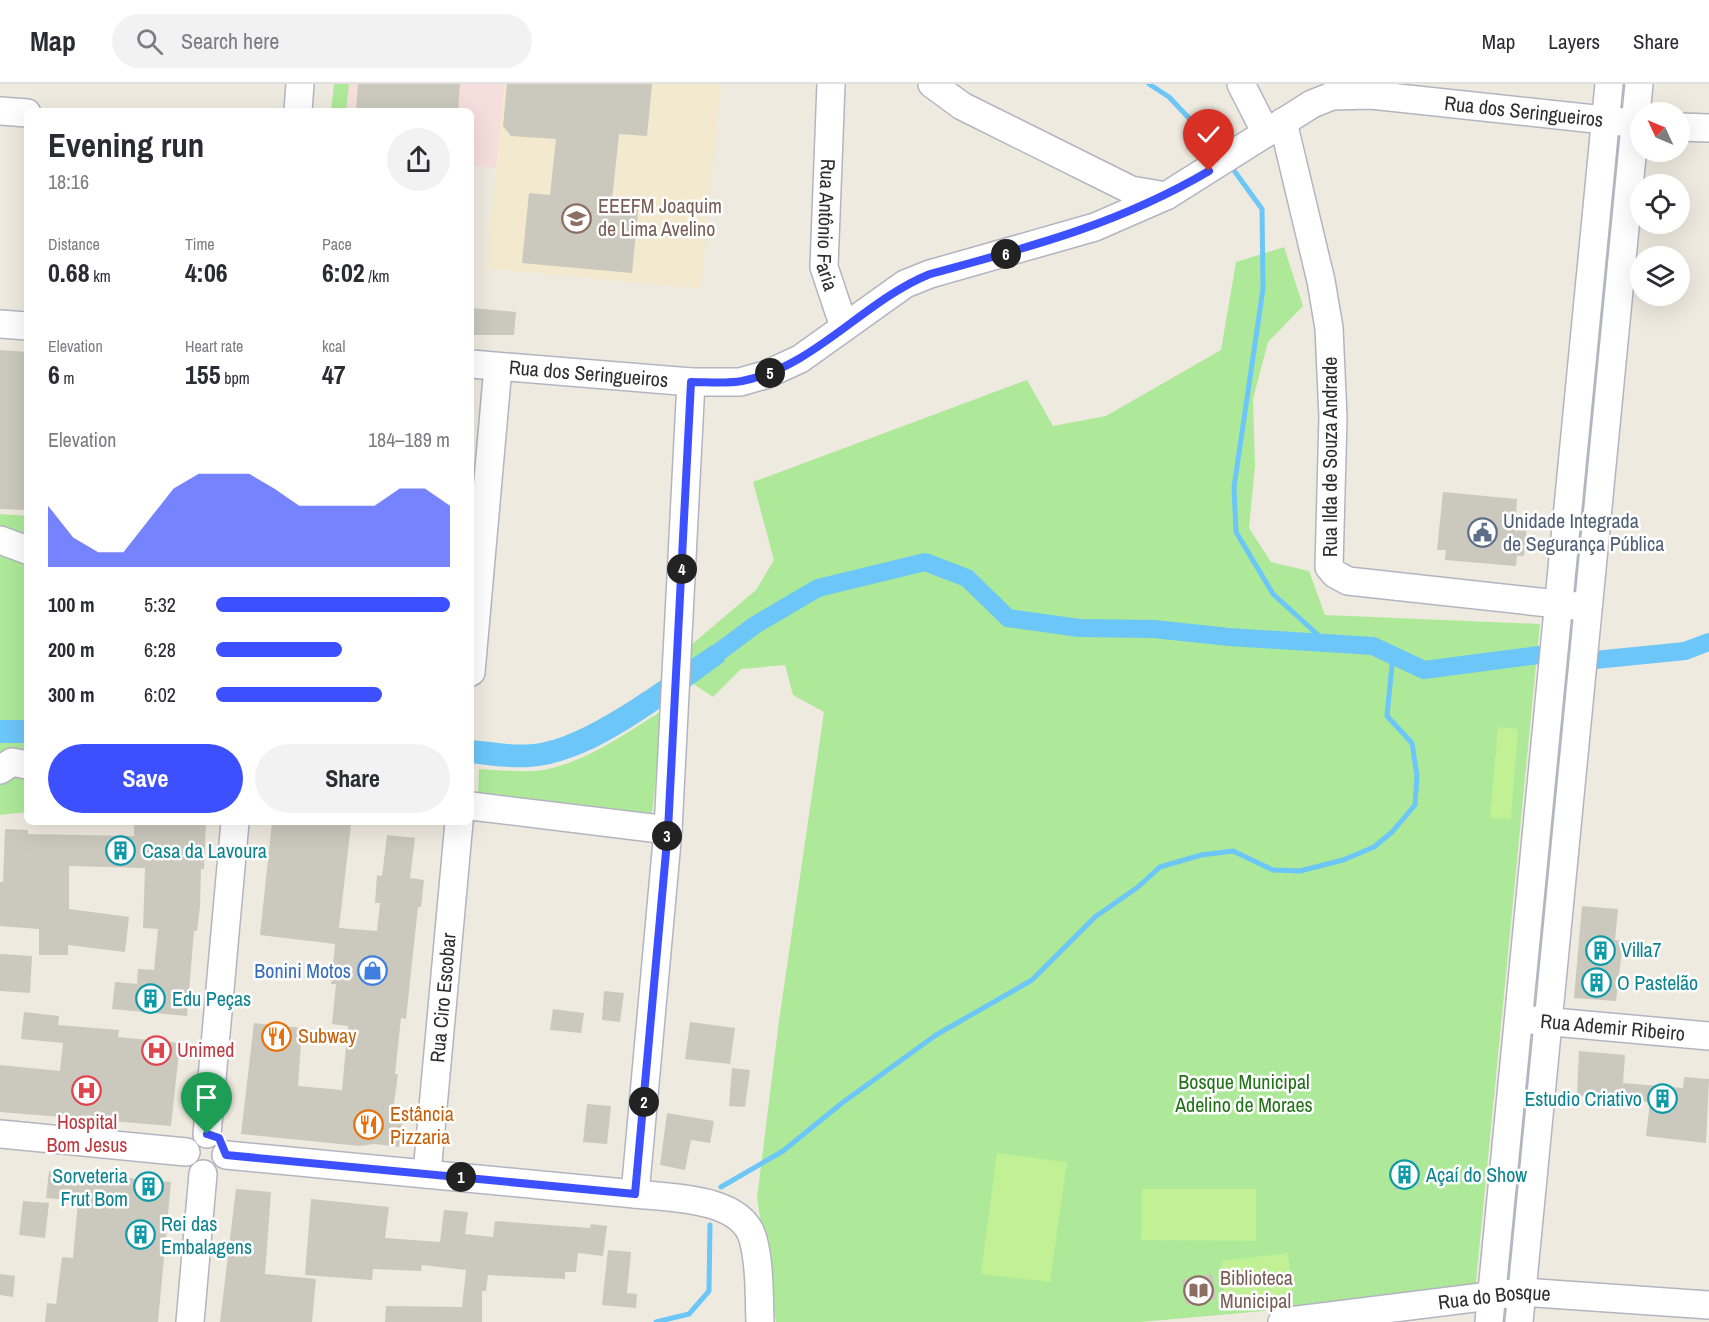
<!DOCTYPE html>
<html lang="en">
<head>
<meta charset="utf-8">
<style>
	body { margin:0; font-family:"Archivo Narrow",sans-serif; background:#f2f2f3; color:#2b2b33; height:100vh; display:flex; flex-direction:column; font-size:22px; white-space:nowrap }
	* { box-sizing:border-box; margin:0 }
	p { font-size:20px; color:#7c7c81 }
	.icon { flex:none; width:33px; height:33px; fill:none; stroke:currentColor; stroke-width:2; stroke-linecap:round; stroke-linejoin:round }
	.map { position:relative; flex:1; overflow:hidden }
	.details { position:absolute; left:24px; top:24px; width:450px; height:717px; display:flex; flex-direction:column; background:#fff; border-radius:9px; box-shadow:0 6px 24px #0002 }
	.details>* { flex:none }
	.needle { width:39px; rotate:314deg }
	.controls { position:absolute; left:1630px; top:18px; display:grid; gap:12px }
	.controls a { display:grid; place-items:center; width:60px; height:60px; border-radius:50%; background:#fff; box-shadow:0 6px 24px #0002; font-size:30px }
	.pin { position:absolute; display:grid; place-items:center; width:51px; height:51px; color:#fff; margin:-62px -26px; border-radius:50% 50% 50% 0; rotate:-45deg; box-shadow:0 0 6px #0007 }
	.pin .icon { rotate:45deg }
	.km { position:absolute; width:30px; height:30px; margin:-15px; border-radius:50%; background:#222; color:#fff; font-size:16px; line-height:30px; text-align:center }
	.round { display:grid; place-items:center; flex:none; width:63px; height:63px; border-radius:32px; background:#f2f2f3 }
	.head { display:flex; align-items:center; justify-content:space-between; height:102px; padding:0 24px }
	h1 { font-size:33px; font-weight:700; line-height:45px }
	.stats { display:grid; grid-template-columns:repeat(3,1fr); gap:9px; height:102px; padding:6px 24px }
	.stats div { display:grid; align-content:center }
	.stats b { font-size:26px; font-weight:700 }
	.stats small { font-size:16px; font-weight:400 }
	.stats p { font-size:16px }
	.chart { height:168px; padding:12px 24px }
	.chart p { display:flex; justify-content:space-between }
	.chart svg { width:100%; height:108px; margin-top:6px; fill:#3d50ff; opacity:.7 }
	.primary-button { display:flex; gap:12px; margin-top:auto; padding:12px 24px }
	.primary-button a { flex:1; height:69px; border-radius:36px; background:#3d50ff; color:#fff; font-size:24px; font-weight:700; line-height:69px; text-align:center }
	.primary-button a+a { background:#f2f2f3; color:#2b2b33 }
	ul { padding:0 24px; list-style:none; font-size:20px }
	li { display:grid; grid-template-columns:96px 72px 1fr; align-items:center; height:45px }
	li i { height:15px; border-radius:8px; background:#3d50ff }
	header { display:flex; align-items:center; gap:36px; box-sizing:border-box; height:84px; padding:0 30px; background:#fff; border-bottom:2px solid #e1e1e2 }
	header strong { font-size:28px }
	nav { display:flex; gap:33px; margin-inline-start:auto; font-size:21px }
	.search { width:420px; height:54px; background:#f2f2f3; display:flex; align-items:center; gap:15px; box-sizing:border-box; padding:0 21px; border-radius:33px; color:#7c7c81; font-size:22px }
	.map>svg:first-child { display:block }
	.education { fill:#f2e9ce }
	.medical { fill:#f6dedc }
	.green { fill:#ade998 }
	.pitch { fill:#c1f194 }
	.water { fill:#6cc6f8 }
	.lines { fill:none; stroke-linecap:round; stroke-linejoin:round }
	.stream { stroke:#6cc6f8; stroke-width:5 }
	.canal { stroke:#6cc6f8; stroke-width:18 }
	.building { fill:#cbc8bd }
	.minor-casing { stroke:#b3b4c1; stroke-width:30 }
	.minor { stroke:#fff; stroke-width:27 }
	.route-casing { stroke:#fff; stroke-width:12 }
	.route { stroke:#3d50ff; stroke-width:8 }
	.labels { text-anchor:middle; stroke-width:5; stroke-linejoin:round; paint-order:stroke }
	.street-label { font-size:20px; fill:#2d2d2d; stroke:#fff }
	.education-label { font-size:20px; fill:#785e54; stroke:#fff; text-anchor:start }
	.service-label { font-size:20px; fill:#4e5e75; stroke:#fff; text-anchor:start }
	.culture-label { font-size:20px; fill:#0d838f; stroke:#fff; text-anchor:start }
	.shop-label { font-size:20px; fill:#366cbe; stroke:#fff; text-anchor:end }
	.food-label { font-size:20px; fill:#c56008; stroke:#fff; text-anchor:start }
	.health-label { font-size:20px; fill:#be3a42; stroke:#fff; text-anchor:start }
	.park-label { font-size:20px; fill:#217216; stroke:#fff }
</style>
</head>
<body>
<header>
<strong>Map</strong>
<div class="search"><svg class="icon" aria-label="search" viewBox="0 0 24 24"><circle cx="10" cy="10" r="6"/><path d="M15 15l6 6"/></svg>Search here</div>
<nav><a>Map</a><a>Layers</a><a>Share</a></nav>
</header>
<div class="map">
<svg width="1709" height="1238" viewBox="0 0 1709 1238">
	<rect width="100%" height="100%" fill="#efeadf"/>
	<path class="education" d="M504,0H721L701,205L486,184Z"/>
	<path class="medical" d="M345,0H504L496,84L471,81V27H342Z"/>
	<g class="green">
		<path d="M334,0H349L346,27H331Z"/>
		<path d="M1615,56L1619,61L1578,502L1573,508Z"/>
		<path d="M1284,163L1303,222L1268,258L1253,315L1255,382L1249,444L1271,478L1309,487L1325,531L1540,540L1475,1208L1141,1238H776L757,1114L779,937L824,628L793,611L785,581L741,585L713,613L692,599L691,561L756,506L774,476L753,398L1027,296L1053,342L1106,332L1221,266L1236,178Z"/>
		<path d="M0,430L27,432V728L0,731Z"/>
		<path d="M1571,543L1574,547L1544,894H1535L1567,547Z"/>
		<path d="M663,626L652,730L478,713L479,685C497,686 516,688 535,687C582,682 624,650 663,626Z"/>
		<path d="M1526,970L1533,971L1513,1190L1509,1193L1506,1189Z"/>
	</g>
	<g class="pitch">
		<path d="M1498,643L1518,645L1511,735L1490,734Z"/>
		<path d="M997,1069L1067,1078L1050,1198L981,1190Z"/>
		<path d="M1142,1105H1256V1157L1141,1156Z"/>
		<path d="M1288,1169L1292,1212L1225,1220L1221,1177Z"/>
	</g>
	<g class="water">
		<path d="M712,561L725,577C673,614 608,669 545,681C521,686 495,682 471,679V656C495,658 521,664 545,658C595,647 667,591 712,561Z"/>
		<rect x="0" y="636" width="27" height="23"/>
	</g>
	<g class="lines">
		<g class="stream">
			<path d="M1149,0L1169,13L1221,68"/>
			<path d="M1230,81L1262,125L1263,205L1234,403L1236,448L1273,510L1329,561"/>
			<path d="M721,1103L783,1067L842,1019L936,951L1032,896L1095,833L1138,803L1160,783L1201,771L1233,767L1273,786L1300,787L1343,776L1374,763L1392,748L1415,721L1417,692L1412,659L1387,632L1392,581L1400,575"/>
			<path d="M656,1238L689,1230L709,1207L710,1141"/>
		</g>
		<g class="canal">
			<path d="M1595,576L1685,567L1709,558"/>
			<path d="M699,583L755,541L818,504L925,478L967,494L1008,534L1079,544L1154,545L1229,553L1373,562L1424,586L1539,571"/>
		</g>
	</g>
	<g class="building">
		<path d="M358,0H460L458,27H356Z"/>
		<path d="M507,0H652L647,52L619,50L612,116L639,118L632,189L522,179L529,109L550,111L556,55L511,52L503,42Z"/>
		<path d="M471,224L516,228L514,251H471Z"/>
		<path d="M0,266L27,268L25,426L0,425Z"/>
		<path d="M1443,408L1517,415L1516,432H1528L1524,472H1517L1516,482L1445,476L1446,466H1437Z"/>
		<path d="M134,738H206L204,785H201L200,823L197,847H194L187,932L112,925L115,898L137,900L138,885L154,886L158,845L143,844L145,784L69,782V825L129,833L125,868L68,861V871H39V845L0,842V798H3L5,745L28,746V750L134,752Z"/>
		<path d="M272,738L351,741L339,844L377,847L380,819H375L377,791L382,792L387,751L415,754L410,794L424,796L421,823H418L406,935L401,934L395,990H398L393,1027L403,1028L399,1063L375,1060L359,1062L241,1050L254,939L302,944L298,1002L342,1006L348,942L332,940L336,900H331L335,860L260,851Z"/>
		<path d="M1582,822L1618,825L1615,856L1623,857L1616,917L1574,914Z"/>
		<path d="M0,870L32,872L30,909L0,907Z"/>
		<path d="M604,907L624,909L620,938L602,936Z"/>
		<path d="M553,925L584,929L581,949L550,946Z"/>
		<path d="M24,928L59,932L58,941L119,946L118,953L180,959L171,1042L0,1028V981L60,987L63,959L21,955Z"/>
		<path d="M690,938L735,944L730,980L685,975Z"/>
		<path d="M1579,967L1625,971L1623,999L1683,1004L1684,993L1709,995L1706,1059L1646,1052L1650,1018L1577,1012Z"/>
		<path d="M732,984L750,986L745,1023L729,1022Z"/>
		<path d="M587,1020L611,1022L607,1060L583,1058Z"/>
		<path d="M667,1029L714,1037L710,1059L691,1056L685,1086L660,1081Z"/>
		<path d="M1414,1076L1419,1101L1395,1106L1391,1080Z"/>
		<path d="M49,1087L171,1098L158,1238H45L47,1219L56,1220L62,1173L73,1174L78,1117L46,1114Z"/>
		<path d="M236,1105L271,1108L265,1190L316,1195L312,1238H220Z"/>
		<path d="M311,1115L389,1123L385,1154L440,1158L444,1126L468,1128L465,1150L493,1153L495,1137L590,1144L591,1140L607,1142L603,1172L578,1169L576,1188H565V1195L488,1191L486,1207H482V1238H385L386,1222L462,1223L466,1186L422,1181L421,1187L373,1185L372,1196L305,1191Z"/>
		<path d="M23,1117L49,1119L45,1154L19,1151Z"/>
		<path d="M608,1166L631,1168L627,1209L637,1210L636,1224L602,1221Z"/>
		<path d="M0,1190L15,1192L13,1213L0,1211Z"/>
		<path d="M1212,1190L1216,1215L1186,1221L1182,1196Z"/>
	</g>
	<g class="lines">
		<defs>
			<g id="minor">
				<path id="s1" d="M831,0L824,183L844,243"/>
				<path d="M932,0L962,22L1131,106L1166,112"/>
				<path d="M1241,0L1266,49"/>
				<path d="M0,27L27,29"/>
				<path d="M298,27L300,0"/>
				<path d="M1283,38L1321,197L1329,244L1333,333L1329,483L1335,490L1348,497L1576,522"/>
				<path d="M1680,43L1709,44"/>
				<path d="M0,240L27,242"/>
				<path id="s2" d="M471,280L691,298H740L765,291L800,275L905,200L930,190L1095,143L1166,112L1312,20L1332,12L1371,11L1641,40"/>
				<path d="M0,456L27,466"/>
				<path d="M471,588L498,283"/>
				<path d="M0,686L12,678L27,681"/>
				<path d="M471,722L668,746"/>
				<path id="s3" d="M1531,936L1709,952"/>
				<path d="M0,1050L186,1068"/>
				<path d="M207,1050L235,738"/>
				<path d="M226,1071L635,1110C670,1114 742,1113 753,1155C760,1181 759,1211 760,1238"/>
				<path id="s4" d="M427,1089L459,738"/>
				<path d="M635,1110L668,746L691,298"/>
				<path d="M190,1238L203,1090"/>
				<path id="s5" d="M1282,1238L1522,1208L1709,1221"/>
				<path d="M1489,1238L1609,0"/>
				<path d="M1519,1238L1639,0"/>
			</g>
		</defs>
		<use href="#minor" class="minor-casing"/>
		<use href="#minor" class="minor"/>
	</g>
	<g class="lines">
		<defs>
			<path id="route" d="M207,1050L219,1054L226,1071L635,1110L668,746L691,298C707,298 726,300 742,297C815,283 863,217 930,190C1030,163 1119,140 1209,87"/>
		</defs>
		<use href="#route" class="route-casing"/>
		<use href="#route" class="route"/>
	</g>
	<defs>
		<symbol id="school-ring" viewBox="-11 -11 22 22"><circle r="9.5" fill="#fff" stroke="#8d6e63" stroke-width="1.5"/><path d="M0-5L7-2L0 1L-7-2ZM-4 1L0 2.5L4 1V4Q0 6-4 4Z" fill="#8d6e63"/></symbol>
		<symbol id="civic-ring" viewBox="-11 -11 22 22"><circle r="9.5" fill="#fff" stroke="#5c6f8a" stroke-width="1.5"/><path d="M-.6-6.5H3V-4.5H.6V-3L4-1V1h2V6H-6V1h2V-1L-.6-3ZM-1.2 2.5V6h2.4V2.5Z" fill="#5c6f8a"/></symbol>
		<symbol id="building-ring" viewBox="-11 -11 22 22"><circle r="9.5" fill="#fff" stroke="#0f9aa8" stroke-width="1.5"/><path d="M-4-6H4V6H1V3H-1V6H-4ZM-2.5-4.3h1.7v1.8h-1.7ZM.8-4.3h1.7v1.8H.8ZM-2.5-1h1.7V.8h-1.7ZM.8-1h1.7V.8H.8Z" fill="#0f9aa8"/></symbol>
		<symbol id="shop-ring" viewBox="-11 -11 22 22"><circle r="9.5" fill="#fff" stroke="#3f7fe0" stroke-width="1.5"/><path d="M-5-2.5h2.3a2.7 3.5 0 0 1 5.4 0H5L5.5 6h-11ZM-1.5-2.5h3a1.5 2.3 0 0 0-3 0Z" fill="#3f7fe0"/></symbol>
		<symbol id="restaurant-ring" viewBox="-11 -11 22 22"><circle r="9.5" fill="#fff" stroke="#e8710a" stroke-width="1.5"/><path d="M-5-6h1v4h1v-4h1v4h1v-4h1v5L-1.5 .5V6h-2V.5L-5-1ZM5-6V6H3V1.5H1.5Q1.5-4 5-6Z" fill="#e8710a"/></symbol>
		<symbol id="hospital-ring" viewBox="-11 -11 22 22"><circle r="9.5" fill="#fff" stroke="#e0444e" stroke-width="1.5"/><path d="M-5-5h3v3.5h4V-5h3V5h-3V1.5h-4V5h-3Z" fill="#e0444e"/></symbol>
		<symbol id="library-ring" viewBox="-11 -11 22 22"><circle r="9.5" fill="#fff" stroke="#8d6e63" stroke-width="1.5"/><path d="M-6-4Q-3-5.5-.7-3.5V5Q-3 3-6 4ZM6-4Q3-5.5 .7-3.5V5Q3 3 6 4Z" fill="#8d6e63"/></symbol>
	</defs>
	<g fill-rule="evenodd">
		<use href="#school-ring" x="560" y="118" width="33" height="33"/>
		<use href="#civic-ring" x="1466" y="432" width="33" height="33"/>
		<use href="#building-ring" x="104" y="750" width="33" height="33"/>
		<use href="#building-ring" x="1584" y="850" width="33" height="33"/>
		<use href="#shop-ring" x="356" y="870" width="33" height="33"/>
		<use href="#building-ring" x="1580" y="882" width="33" height="33"/>
		<use href="#building-ring" x="134" y="898" width="33" height="33"/>
		<use href="#restaurant-ring" x="260" y="936" width="33" height="33"/>
		<use href="#hospital-ring" x="140" y="950" width="33" height="33"/>
		<use href="#hospital-ring" x="70" y="990" width="33" height="33"/>
		<use href="#building-ring" x="1646" y="998" width="33" height="33"/>
		<use href="#restaurant-ring" x="352" y="1024" width="33" height="33"/>
		<use href="#building-ring" x="1388" y="1074" width="33" height="33"/>
		<use href="#building-ring" x="132" y="1086" width="33" height="33"/>
		<use href="#building-ring" x="124" y="1134" width="33" height="33"/>
		<use href="#library-ring" x="1182" y="1190" width="33" height="33"/>
	</g>
	<g class="labels">
		<g class="street-label">
			<text dy="7" stroke="none"><textPath href="#s2" startOffset="1126">Rua dos Seringueiros</textPath></text>
			<text dy="7" stroke="none"><textPath href="#s1" startOffset="141">Rua Antônio Faria</textPath></text>
			<text dy="7" stroke="none"><textPath href="#s2" startOffset="118">Rua dos Seringueiros</textPath></text>
			<text transform="translate(1330 373) rotate(-90)" y="7">Rua Ilda de Souza Andrade</text>
			<text dy="7" stroke="none"><textPath href="#s4" startOffset="176">Rua Ciro Escobar</textPath></text>
			<text dy="7" stroke="none"><textPath href="#s3" startOffset="82">Rua Ademir Ribeiro</textPath></text>
			<text dy="7" stroke="none"><textPath href="#s5" startOffset="214">Rua do Bosque</textPath></text>
		</g>
		<g class="education-label">
			<text x="598" y="129">EEEFM Joaquim<tspan x="598" dy="23">de Lima Avelino</tspan></text>
			<text x="1220" y="1201">Biblioteca<tspan x="1220" dy="23">Municipal</tspan></text>
		</g>
		<g class="service-label">
			<text x="1503" y="444">Unidade Integrada<tspan x="1503" dy="23">de Segurança Pública</tspan></text>
		</g>
		<g class="culture-label">
			<text x="142" y="774">Casa da Lavoura</text>
			<text x="1621" y="873">Villa7</text>
			<text x="1617" y="906">O Pastelão</text>
			<text x="172" y="922">Edu Peças</text>
			<text x="1642" y="1022" text-anchor="end">Estudio Criativo</text>
			<text x="1426" y="1098">Açaí do Show</text>
			<text x="128" y="1099" text-anchor="end">Sorveteria<tspan x="128" dy="23">Frut Bom</tspan></text>
			<text x="161" y="1147">Rei das<tspan x="161" dy="23">Embalagens</tspan></text>
		</g>
		<g class="shop-label">
			<text x="351" y="894">Bonini Motos</text>
		</g>
		<g class="food-label">
			<text x="298" y="959">Subway</text>
			<text x="390" y="1037">Estância<tspan x="390" dy="23">Pizzaria</tspan></text>
		</g>
		<g class="health-label">
			<text x="177" y="973">Unimed</text>
			<text x="87" y="1045" text-anchor="middle">Hospital<tspan x="87" dy="23">Bom Jesus</tspan></text>
		</g>
		<g class="park-label">
			<text x="1244" y="1005">Bosque Municipal<tspan x="1244" dy="23">Adelino de Moraes</tspan></text>
		</g>
	</g>
</svg>
<div class="controls">
<a><svg class="needle" viewBox="-14 -14 28 28"><path d="M0-13l5 13h-10z" fill="#e53935"/><path d="M0 13l5-13h-10z" fill="#7c7c81"/></svg></a>
<a><svg class="icon" aria-label="locate" viewBox="0 0 24 24"><circle cx="12" cy="12" r="6"/><path d="M12 2v4M12 18v4M2 12h4M18 12h4"/></svg></a>
<a><svg class="icon" aria-label="layers" viewBox="0 0 24 24"><path d="M12 4l9 5-9 5-9-5zM3 14l9 5 9-5"/></svg></a>
</div>
<div class="pin" style="left:207px;top:1050px;background:#1e9e55"><svg class="icon" aria-label="arrive" viewBox="0 0 24 24"><path d="M6 21V4h12l-3 4 3 4H6"/></svg></div>
<div class="pin" style="left:1209px;top:87px;background:#d93025"><svg class="icon" aria-label="check" viewBox="0 0 24 24"><path d="M5 12l5 5 9-10"/></svg></div>
<b class="km" style="left:461px;top:1093px">1</b>
<b class="km" style="left:644px;top:1018px">2</b>
<b class="km" style="left:667px;top:752px">3</b>
<b class="km" style="left:682px;top:485px">4</b>
<b class="km" style="left:770px;top:289px">5</b>
<b class="km" style="left:1006px;top:170px">6</b>
<section class="details">
<div class="head"><div><h1>Evening run</h1><p>18:16</p></div><a class="round"><svg class="icon" aria-label="share" viewBox="0 0 24 24"><path d="M12 15V3M7 8l5-5 5 5M5 13v7h14v-7"/></svg></a></div>
<div class="stats">
<div><p>Distance</p><b>0.68<small> km</small></b></div>
<div><p>Time</p><b>4:06</b></div>
<div><p>Pace</p><b>6:02<small> /km</small></b></div>
</div>
<div class="stats">
<div><p>Elevation</p><b>6<small> m</small></b></div>
<div><p>Heart rate</p><b>155<small> bpm</small></b></div>
<div><p>kcal</p><b>47</b></div>
</div>
<div class="chart"><p><span>Elevation</span>184–189 m</p>
<svg viewBox="0 0 160 44" preserveAspectRatio="none"><path d="M0 44V19L10 32L20 38L30 38L40 25L50 12L60 6L70 6L80 6L90 12L100 19L110 19L120 19L130 19L140 12L150 12L160 19V44z"/></svg>
</div>
<ul>
<li><b>100 m</b>5:32<i style="width:100%"></i></li>
<li><b>200 m</b>6:28<i style="width:54%"></i></li>
<li><b>300 m</b>6:02<i style="width:71%"></i></li>
</ul>
<div class="primary-button"><a>Save</a><a>Share</a></div>
</section>
</div>
</body>
</html>
